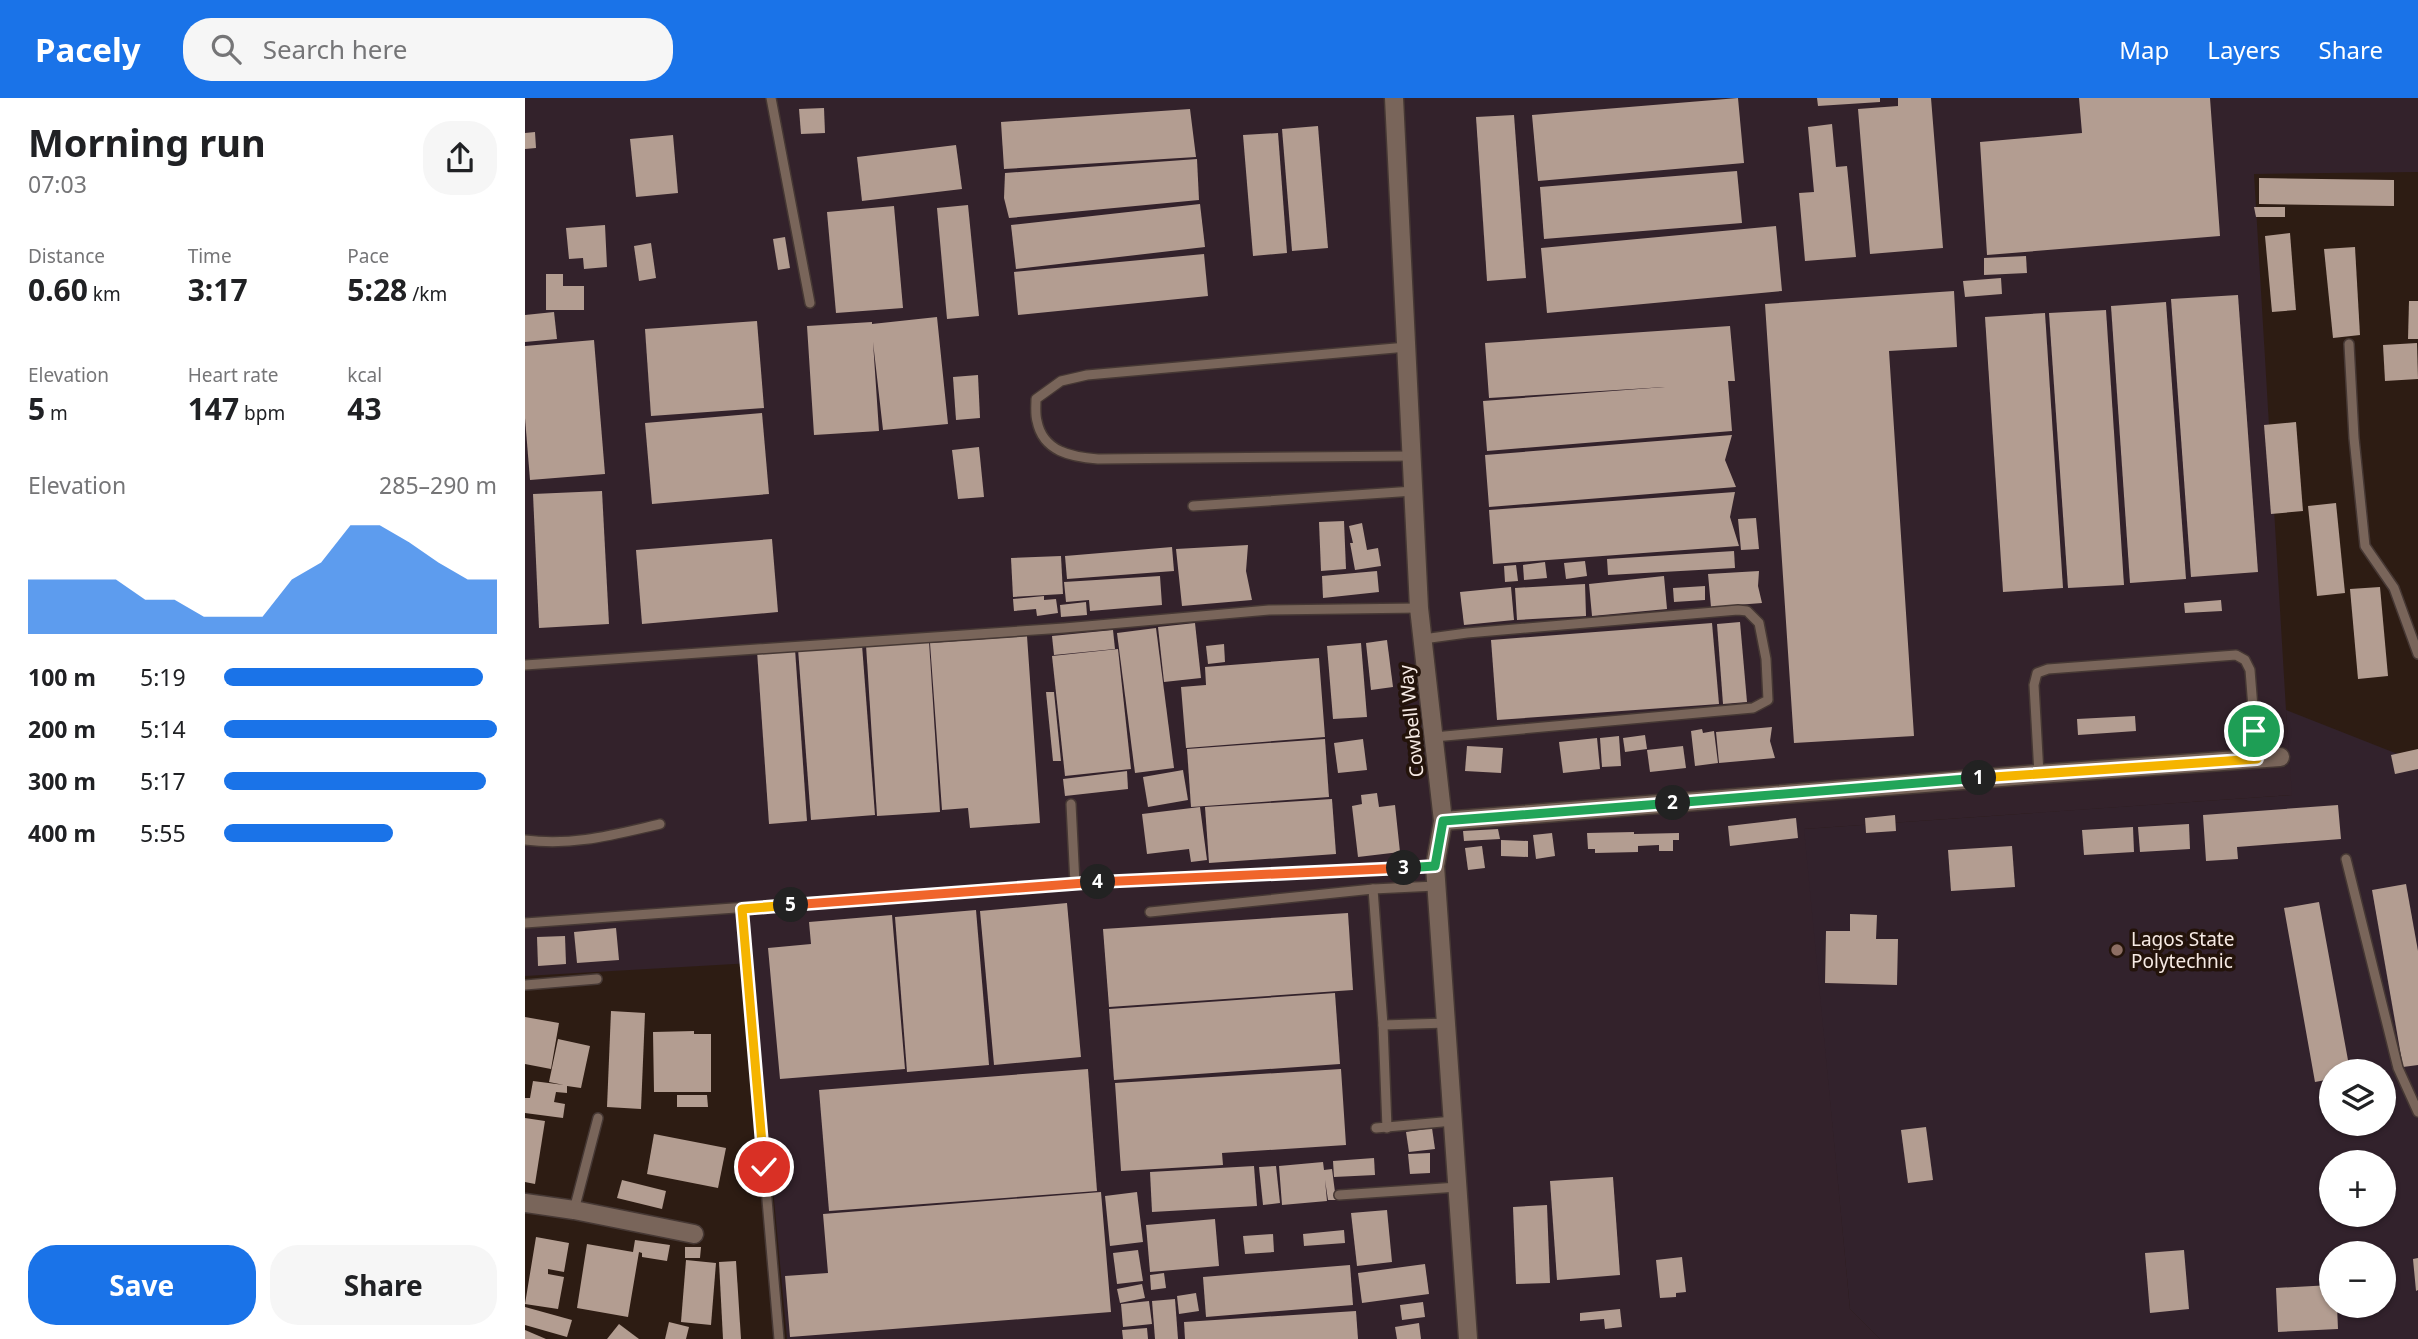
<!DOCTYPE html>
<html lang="en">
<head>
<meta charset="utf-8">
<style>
	body { margin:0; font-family:"Noto Sans",sans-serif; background:#f6f6f6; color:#202124; height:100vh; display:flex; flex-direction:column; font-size:26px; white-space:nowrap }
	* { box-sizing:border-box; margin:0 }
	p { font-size:23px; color:#757577 }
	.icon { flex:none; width:38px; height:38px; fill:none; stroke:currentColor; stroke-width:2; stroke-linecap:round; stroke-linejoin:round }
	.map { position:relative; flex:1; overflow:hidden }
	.sheet { display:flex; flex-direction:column; background:#fff; width:525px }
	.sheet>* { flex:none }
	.fabs { position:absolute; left:1794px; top:961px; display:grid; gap:14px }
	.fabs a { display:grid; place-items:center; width:77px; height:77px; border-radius:50%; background:#fff; box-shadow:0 2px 5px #0004; font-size:35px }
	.pin { position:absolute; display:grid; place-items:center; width:60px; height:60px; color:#fff; margin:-30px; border:4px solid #fff; border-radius:50%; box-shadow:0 2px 7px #0007 }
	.km { position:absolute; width:35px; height:35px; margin:-18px; border-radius:50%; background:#222; color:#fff; font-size:19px; line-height:35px; text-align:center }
	.round { display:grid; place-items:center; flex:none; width:74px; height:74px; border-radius:28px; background:#f6f6f6 }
	.summary { display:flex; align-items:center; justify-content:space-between; height:119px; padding:0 28px }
	h1 { font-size:38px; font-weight:700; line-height:52px }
	.figures { display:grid; grid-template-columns:repeat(3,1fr); gap:10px; height:119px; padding:7px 28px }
	.figures div { display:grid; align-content:center }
	.figures b { font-size:30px; font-weight:700 }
	.figures small { font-size:19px; font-weight:400 }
	.figures p { font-size:19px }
	.chart { height:196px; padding:14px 28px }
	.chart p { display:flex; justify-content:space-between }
	.chart svg { width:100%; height:126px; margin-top:7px; fill:#1a73e8; opacity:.7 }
	.cta { display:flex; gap:14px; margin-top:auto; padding:14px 28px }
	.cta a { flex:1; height:80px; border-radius:28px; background:#1a73e8; color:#fff; font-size:28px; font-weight:700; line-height:80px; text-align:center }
	.cta a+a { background:#f6f6f6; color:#202124 }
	ul { padding:0 28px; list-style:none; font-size:23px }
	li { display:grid; grid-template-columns:112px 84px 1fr; align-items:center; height:52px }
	li i { height:18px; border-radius:9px; background:#1a73e8 }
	header { display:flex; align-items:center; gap:42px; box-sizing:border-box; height:98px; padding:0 35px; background:#1a73e8; color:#fff }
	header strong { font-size:33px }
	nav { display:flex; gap:38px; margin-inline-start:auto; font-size:24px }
	.search { width:490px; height:63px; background:#f6f6f6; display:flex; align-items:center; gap:18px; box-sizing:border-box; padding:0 24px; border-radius:28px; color:#757577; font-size:26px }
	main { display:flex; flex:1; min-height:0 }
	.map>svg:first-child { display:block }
	.industrial { fill:#33222b }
	.education { fill:#32222c; fill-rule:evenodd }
	.building { fill:#b39d91 }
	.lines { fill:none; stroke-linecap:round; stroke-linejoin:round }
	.lane-casing { stroke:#463834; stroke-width:12 }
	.street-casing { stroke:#463834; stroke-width:21 }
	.secondary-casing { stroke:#463834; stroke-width:21 }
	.lane { stroke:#79655a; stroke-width:9 }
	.street { stroke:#79655a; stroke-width:18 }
	.secondary { stroke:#79655a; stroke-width:18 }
	.split-1-casing { stroke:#fff; stroke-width:14 }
	.split-2-casing { stroke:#fff; stroke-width:14 }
	.split-3-casing { stroke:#fff; stroke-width:14 }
	.split-4-casing { stroke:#fff; stroke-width:14 }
	.split-5-casing { stroke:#fff; stroke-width:14 }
	.split-6-casing { stroke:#fff; stroke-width:14 }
	.split-1 { stroke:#f5b400; stroke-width:9 }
	.split-2 { stroke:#22a559; stroke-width:9 }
	.split-3 { stroke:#22a559; stroke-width:9 }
	.split-4 { stroke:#f0652b; stroke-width:9 }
	.split-5 { stroke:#f0652b; stroke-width:9 }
	.split-6 { stroke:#f5b400; stroke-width:9 }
	.education-dot { fill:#8d6e63; stroke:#23130a; stroke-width:2.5 }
	.labels { text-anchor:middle; stroke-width:7; stroke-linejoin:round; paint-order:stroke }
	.street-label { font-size:19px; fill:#f6eae4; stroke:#23130a }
	.poi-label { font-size:19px; fill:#f6eae4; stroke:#23130a; text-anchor:start }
</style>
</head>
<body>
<header>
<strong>Pacely</strong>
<div class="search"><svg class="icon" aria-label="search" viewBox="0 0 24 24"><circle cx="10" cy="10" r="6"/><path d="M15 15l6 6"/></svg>Search here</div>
<nav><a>Map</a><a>Layers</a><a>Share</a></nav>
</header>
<main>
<section class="sheet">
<div class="summary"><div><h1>Morning run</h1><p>07:03</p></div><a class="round"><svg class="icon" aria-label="share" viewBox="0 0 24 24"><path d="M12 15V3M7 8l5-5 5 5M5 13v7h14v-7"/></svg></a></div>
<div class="figures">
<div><p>Distance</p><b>0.60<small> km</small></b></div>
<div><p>Time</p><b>3:17</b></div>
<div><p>Pace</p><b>5:28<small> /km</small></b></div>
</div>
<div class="figures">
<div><p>Elevation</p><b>5<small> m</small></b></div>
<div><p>Heart rate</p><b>147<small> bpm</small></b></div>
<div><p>kcal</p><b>43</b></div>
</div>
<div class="chart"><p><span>Elevation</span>285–290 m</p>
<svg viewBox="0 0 160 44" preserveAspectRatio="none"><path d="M0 44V25L10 25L20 25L30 25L40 32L50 32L60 38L70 38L80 38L90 25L100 19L110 6L120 6L130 12L140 19L150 25L160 25V44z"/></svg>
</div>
<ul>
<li><b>100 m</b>5:19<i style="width:95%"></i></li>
<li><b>200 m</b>5:14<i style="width:100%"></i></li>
<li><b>300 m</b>5:17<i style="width:96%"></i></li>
<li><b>400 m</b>5:55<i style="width:62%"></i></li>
</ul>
<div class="cta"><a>Save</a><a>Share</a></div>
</section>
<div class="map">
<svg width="1893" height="1241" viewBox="0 0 1893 1241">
	<rect width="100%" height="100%" fill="#2d1c13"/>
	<path class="industrial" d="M0,0H1893V74L1729,76L1761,612L1768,697L1280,731L1325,1211L1355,1241H262L227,865L0,878Z"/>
	<path class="education" d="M1761,612L1893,664V1241H1355L1325,1211L1279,731L1767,697ZM1806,973H1858V1026H1806ZM1806,1064H1858V1116H1806ZM1806,1155H1858V1208H1806Z"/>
	<g class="building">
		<path d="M1213,0L1219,65L1013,83L1007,17Z"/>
		<path d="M1292,0H1355V4L1293,8Z"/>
		<path d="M1373,0H1406L1418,150L1345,156L1333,11L1373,8Z"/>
		<path d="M1554,0H1685L1695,138L1462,157L1455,44L1557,35Z"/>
		<path d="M299,10L300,35L276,36L274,11Z"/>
		<path d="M665,11L671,59L479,71L476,24Z"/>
		<path d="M989,17L1001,180L962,183L951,19Z"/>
		<path d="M1307,26L1311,69L1322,68L1331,159L1280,163L1274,95L1289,94L1283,29Z"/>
		<path d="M793,28L803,150L767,153L757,31Z"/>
		<path d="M10,34L11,50L0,51V35Z"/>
		<path d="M753,35L762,155L728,158L718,37Z"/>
		<path d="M148,37L153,95L111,99L105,41Z"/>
		<path d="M431,47L437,91L337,103L332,59Z"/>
		<path d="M672,61L674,102L484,120L479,100L480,75Z"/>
		<path d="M1212,73L1217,125L1019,141L1015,89Z"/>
		<path d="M1734,80L1869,82V108L1734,106Z"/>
		<path d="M675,106L680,149L491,171L486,127Z"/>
		<path d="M443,107L454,218L422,221L412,110Z"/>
		<path d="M369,108L378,210L311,215L302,114Z"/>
		<path d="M1729,109H1760V119H1731Z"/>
		<path d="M80,127L82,169L59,171L58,160L44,161L41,130Z"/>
		<path d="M1251,128L1257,193L1022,215L1016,150Z"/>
		<path d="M1765,135L1771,212L1747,214L1740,138Z"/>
		<path d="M260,139L265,170L253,172L248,141Z"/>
		<path d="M126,145L131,180L114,183L109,148Z"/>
		<path d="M1830,149L1835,237L1808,240L1799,151Z"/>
		<path d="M679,156L683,198L493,217L489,174Z"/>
		<path d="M1501,158L1502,175L1459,177V160Z"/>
		<path d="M21,176H38V188H59V212H21Z"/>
		<path d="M1476,180L1477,196L1440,199L1438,183Z"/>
		<path d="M1429,193L1432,249L1364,253L1389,638L1269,645L1240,206Z"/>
		<path d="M1713,197L1733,474L1666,479L1646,201Z"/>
		<path d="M1884,203H1893V241H1883Z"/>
		<path d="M1641,204L1661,481L1605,485L1586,208Z"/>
		<path d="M1581,212L1599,487L1543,490L1524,215Z"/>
		<path d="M29,214L32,241L0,244V217Z"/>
		<path d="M1520,215L1538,490L1478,494L1460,219Z"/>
		<path d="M412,219L423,326L358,332L348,244L354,333L289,337L282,228L347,224V226Z"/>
		<path d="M232,223L239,310L126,318L120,231Z"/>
		<path d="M1205,228L1210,283H1203L1207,333L962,353L958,303L1140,289L964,300L960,245Z"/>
		<path d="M69,242L80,376L5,382L0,320V248Z"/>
		<path d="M1892,245L1893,281L1860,283L1858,247Z"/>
		<path d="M453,277L455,320L431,322L428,279Z"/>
		<path d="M237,315L244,396L127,406L120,325Z"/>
		<path d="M1771,324L1778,413L1746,416L1739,327Z"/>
		<path d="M1207,337L1200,362L1211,389L964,409L960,357Z"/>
		<path d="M454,349L459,399L433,401L427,352Z"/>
		<path d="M77,393L84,526L14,530L8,396Z"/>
		<path d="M1210,394L1205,419L1214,448L968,466L964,412Z"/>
		<path d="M1811,405L1820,495L1792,498L1783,408Z"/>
		<path d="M1231,420L1234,451L1216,452L1213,421Z"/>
		<path d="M819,423L821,471L796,473L794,424Z"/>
		<path d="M837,425L842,452L853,450L856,468L830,472L825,445H828L824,428Z"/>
		<path d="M247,441L253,514L117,526L111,452Z"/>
		<path d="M723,447L721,473L727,502L657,508L651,451Z"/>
		<path d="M647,449L649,473L542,481L540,458Z"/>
		<path d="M1209,453L1210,470L1083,477L1082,461Z"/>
		<path d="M536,458L538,496L488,499L486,460Z"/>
		<path d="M1060,463L1062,478L1041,481L1039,465Z"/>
		<path d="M1020,464L1022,480L999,482L998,467Z"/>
		<path d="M991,467L993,483L980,484L979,468Z"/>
		<path d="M852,473L854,494L798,500L797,478Z"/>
		<path d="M1234,473L1233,488L1237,505L1186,509L1183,476Z"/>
		<path d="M635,478L637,507L565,513L564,502L541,504L539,484Z"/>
		<path d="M1139,478L1142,511L1067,518L1064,486Z"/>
		<path d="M1060,486L1061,518L992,522L990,490Z"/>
		<path d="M1180,488V502L1149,504L1148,490Z"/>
		<path d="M986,489L989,522L939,527L935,494Z"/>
		<path d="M1855,489L1863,578L1833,581L1825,491Z"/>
		<path d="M519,498V502L531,501L533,515L512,518L511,511L489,513L488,501Z"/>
		<path d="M1696,502L1697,513L1660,515L1659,505Z"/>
		<path d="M561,504L562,517L536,519L535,507Z"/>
		<path d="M1215,524L1222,604L1198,606L1192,526Z"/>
		<path d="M670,525L676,580L639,584L633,529Z"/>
		<path d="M1187,525L1194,606L972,622L966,542Z"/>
		<path d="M631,530L649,670L610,675L592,535Z"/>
		<path d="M588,532L590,551L529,557L527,538Z"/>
		<path d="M502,538L515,725L445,730L443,710L417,712L405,545Z"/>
		<path d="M862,542L868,589L846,592L841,545Z"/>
		<path d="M404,543L415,714L352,718L341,547Z"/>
		<path d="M836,545L842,619L808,621L802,548Z"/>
		<path d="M699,546L700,564L683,566L681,548Z"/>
		<path d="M337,547L350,717L286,722L273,551Z"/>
		<path d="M270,551L282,723L244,726L232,553Z"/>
		<path d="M593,551L606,671L540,678L527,558Z"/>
		<path d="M794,560L800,639L661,650L656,589L681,587L680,569Z"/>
		<path d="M521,594H529L536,663H528Z"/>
		<path d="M1610,618L1611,633L1553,637L1552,621Z"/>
		<path d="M1247,629L1245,643L1250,660L1194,665L1191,634Z"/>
		<path d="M1177,631L1178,635L1189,633L1193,665L1170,668L1166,633Z"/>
		<path d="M1120,637L1122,651L1100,654L1098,640Z"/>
		<path d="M1094,638L1096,668L1077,669L1075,640Z"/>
		<path d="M1072,640L1075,671L1038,675L1034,644Z"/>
		<path d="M800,641L804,699L666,709L662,651Z"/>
		<path d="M838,641L842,672L813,675L809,645Z"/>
		<path d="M942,648L978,650L976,675L940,673Z"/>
		<path d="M1158,648L1161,670L1125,674L1122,652Z"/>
		<path d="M1893,651V671L1870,676L1866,657Z"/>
		<path d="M658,672L663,702L623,709L618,679Z"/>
		<path d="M602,673L603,691L540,698L538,681Z"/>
		<path d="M852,695L854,709L870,707L875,754L833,759L827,708L837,706L836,697Z"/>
		<path d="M807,701L811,756L684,765L680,709Z"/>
		<path d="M1813,707L1816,741L1712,749L1713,761L1681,763L1678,717Z"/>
		<path d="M675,709L682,762L666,764L664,751L622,756L617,716Z"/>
		<path d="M1370,717L1371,733L1341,735L1340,720Z"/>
		<path d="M1271,720L1273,740L1205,748L1203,728Z"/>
		<path d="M1664,726L1665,751L1615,754L1613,729Z"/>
		<path d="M1608,729L1609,754L1559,757L1557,732Z"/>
		<path d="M973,731L975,741L939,743L938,733Z"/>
		<path d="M1109,734V736L1154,735V742H1148V753H1134V747L1113,748V754L1070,755V751H1063L1062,735Z"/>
		<path d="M1027,735L1030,758L1011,761L1008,737Z"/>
		<path d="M976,742L1003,743V759L976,758Z"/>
		<path d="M957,748L960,770L943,772L940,750Z"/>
		<path d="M1487,748L1490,789L1426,793L1423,752Z"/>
		<path d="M1881,786L1893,853V967L1878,969L1847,792Z"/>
		<path d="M1794,804L1825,973H1806V981L1790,984L1759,810Z"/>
		<path d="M542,805L556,959L469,967L455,813Z"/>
		<path d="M451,812L464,967L382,974L370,819Z"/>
		<path d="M823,815L828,892L584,909L578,831Z"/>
		<path d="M1325,816L1352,817L1351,841H1373L1372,887L1300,885L1301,833H1325Z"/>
		<path d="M367,817L380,971L255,981L243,850L286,846L284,824Z"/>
		<path d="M91,830L94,862L52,865L49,834Z"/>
		<path d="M40,838L41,866L13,868L12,839Z"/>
		<path d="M810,895L815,966L589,982L584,911Z"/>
		<path d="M86,913L120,915L116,1011L82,1009Z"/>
		<path d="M0,919L34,925L26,971L0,966Z"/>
		<path d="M169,933V936H186V994H129L128,934Z"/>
		<path d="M33,941L65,948L56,990L42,988V995L31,994L29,1004L40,1006L38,1020L0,1015V1000H5L8,983L39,987L24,984Z"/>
		<path d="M563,971L572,1093L304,1113L294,992Z"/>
		<path d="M816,971L821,1047L697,1055L698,1067L596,1073L590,985Z"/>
		<path d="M152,997H182L183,1009H152Z"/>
		<path d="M0,1020L20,1023L10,1086L0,1084Z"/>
		<path d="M1401,1029L1408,1082L1383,1085L1376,1032Z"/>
		<path d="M907,1030L910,1051L884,1054L881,1034Z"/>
		<path d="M129,1036L201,1050L193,1090L122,1076Z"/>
		<path d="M905,1055V1075L885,1076L883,1056Z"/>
		<path d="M849,1060L850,1077L809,1079L808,1063Z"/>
		<path d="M798,1064L799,1072L807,1071L811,1102H803L800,1082L802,1103L757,1107L754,1068Z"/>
		<path d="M729,1068L732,1108L627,1114L625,1074Z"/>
		<path d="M751,1068L755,1105L738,1107L734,1069Z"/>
		<path d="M1088,1079L1095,1177L1032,1182L1025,1083Z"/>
		<path d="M97,1082L141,1093L137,1111L92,1100Z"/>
		<path d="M576,1094L586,1214L265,1239L260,1178L303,1175L298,1116Z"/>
		<path d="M612,1094L618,1144L585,1148L580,1098Z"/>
		<path d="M1022,1107L1025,1185L991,1186L988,1109Z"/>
		<path d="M862,1112L867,1164L832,1168L826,1115Z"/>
		<path d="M690,1121L694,1168L625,1174L621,1127Z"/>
		<path d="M819,1132L820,1145L779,1148L778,1136Z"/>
		<path d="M748,1136L749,1154L720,1156L718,1138Z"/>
		<path d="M11,1139L44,1145L39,1174L23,1171V1176L39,1179L33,1211L0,1206Z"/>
		<path d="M110,1142L145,1147L142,1163L117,1159V1155L114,1154L103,1219L52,1210L62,1146L108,1154Z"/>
		<path d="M160,1149H176L175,1160H160Z"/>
		<path d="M613,1152L618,1183L592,1186L588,1155Z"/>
		<path d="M1659,1152L1664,1211L1625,1215L1620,1155Z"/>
		<path d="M1157,1159L1161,1194L1151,1195V1199L1135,1200L1131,1162Z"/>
		<path d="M1893,1160V1192L1891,1193L1888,1161Z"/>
		<path d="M161,1162L191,1165L186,1227L156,1224Z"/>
		<path d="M211,1163L216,1241H198L194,1164Z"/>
		<path d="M900,1166L904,1196L837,1205L833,1175Z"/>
		<path d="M825,1167L828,1207L681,1219L678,1179Z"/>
		<path d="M639,1175L641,1190L626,1192L625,1177Z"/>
		<path d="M617,1186L620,1200L595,1205L592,1191Z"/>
		<path d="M1806,1187V1208H1812L1813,1231L1753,1234L1751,1190Z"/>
		<path d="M671,1195L674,1213L654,1216L652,1198Z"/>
		<path d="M650,1201L653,1241H630L627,1203Z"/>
		<path d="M624,1203L627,1226L598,1229L596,1206Z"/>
		<path d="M898,1204L900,1219L877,1222L875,1207Z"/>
		<path d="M0,1209L47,1222L42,1239L0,1227Z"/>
		<path d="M1095,1211L1097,1229L1080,1231L1079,1221L1055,1223V1215Z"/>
		<path d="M831,1213L833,1241H660L659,1224Z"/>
		<path d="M144,1224L164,1229L161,1241H140Z"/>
		<path d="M894,1225L896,1241H872L870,1229Z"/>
		<path d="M94,1226L114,1241H82Z"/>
		<path d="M622,1230L623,1241H598L597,1232Z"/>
		<path d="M0,1232L21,1241H0Z"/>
	</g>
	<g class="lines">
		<defs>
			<g id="lane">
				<path d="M246,0L285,205"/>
				<path d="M1824,246L1829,340L1840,448L1869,490L1893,556"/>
				<path d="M882,249L562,277L536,283L511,301C511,308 510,316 512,323C518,354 547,359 573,361L888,358"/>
				<path d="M668,408L889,393"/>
				<path d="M898,541L942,535L1213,512L1222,513L1234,525L1241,561L1243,602L1228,610L909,639"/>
				<path d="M0,567L539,530L744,512L894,510"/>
				<path d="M1514,676L1509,587L1512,575L1523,571L1711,557L1720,562L1725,572L1732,661"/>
				<path d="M546,706L550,786"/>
				<path d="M0,742C49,748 87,737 135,726"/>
				<path d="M1821,761L1873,970L1893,1014"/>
				<path d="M848,791L858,927L862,1030"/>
				<path d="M217,811L254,1241"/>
				<path d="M625,814L848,791L911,788"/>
				<path d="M0,825L530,787L910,768"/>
				<path d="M0,887L72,881"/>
				<path d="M858,927L922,925"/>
				<path d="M851,1030L928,1023"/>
				<path d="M814,1097L933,1089"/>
				<path d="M49,1112L73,1020"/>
			</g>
			<g id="street">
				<path d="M918,723L1514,676L1755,659"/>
				<path d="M0,1105L49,1112L169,1136"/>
			</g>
			<path id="secondary" d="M869,0L894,510L918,723L910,768L943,1241"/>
		</defs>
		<use href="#lane" class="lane-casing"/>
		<use href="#street" class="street-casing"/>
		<use href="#secondary" class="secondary-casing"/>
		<use href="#lane" class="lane"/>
		<use href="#street" class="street"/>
		<use href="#secondary" class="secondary"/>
	</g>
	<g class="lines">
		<defs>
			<path id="split-1" d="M1454,680L1732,661L1729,633"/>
			<path id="split-2" d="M1148,705L1454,680"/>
			<path id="split-3" d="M879,770L910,768L918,723L1148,705"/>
			<path id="split-4" d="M573,784L879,770"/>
			<path id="split-5" d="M266,807L573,784"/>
			<path id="split-6" d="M239,1069L217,811L266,807"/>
		</defs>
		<use href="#split-1" class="split-1-casing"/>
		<use href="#split-2" class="split-2-casing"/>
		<use href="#split-3" class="split-3-casing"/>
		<use href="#split-4" class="split-4-casing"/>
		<use href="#split-5" class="split-5-casing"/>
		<use href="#split-6" class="split-6-casing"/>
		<use href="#split-1" class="split-1"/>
		<use href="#split-2" class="split-2"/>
		<use href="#split-3" class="split-3"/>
		<use href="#split-4" class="split-4"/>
		<use href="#split-5" class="split-5"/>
		<use href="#split-6" class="split-6"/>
	</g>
	<circle class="education-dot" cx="1592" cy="852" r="7"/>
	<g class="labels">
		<g class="street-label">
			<text transform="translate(886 623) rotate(-96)" y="7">Cowbell Way</text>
		</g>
		<g class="poi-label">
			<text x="1606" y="848">Lagos State<tspan x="1606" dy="22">Polytechnic</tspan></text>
		</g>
	</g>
</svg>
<div class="fabs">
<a><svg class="icon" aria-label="layers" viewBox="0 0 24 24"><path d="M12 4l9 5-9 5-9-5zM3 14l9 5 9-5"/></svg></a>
<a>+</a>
<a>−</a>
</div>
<div class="pin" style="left:1729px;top:633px;background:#1e9e55"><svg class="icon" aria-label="arrive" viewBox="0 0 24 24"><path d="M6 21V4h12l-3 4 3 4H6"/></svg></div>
<div class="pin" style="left:239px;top:1069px;background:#d93025"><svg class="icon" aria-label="check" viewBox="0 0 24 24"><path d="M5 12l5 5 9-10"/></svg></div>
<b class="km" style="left:1454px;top:680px">1</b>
<b class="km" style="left:1148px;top:705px">2</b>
<b class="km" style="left:879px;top:770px">3</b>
<b class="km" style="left:573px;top:784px">4</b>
<b class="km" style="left:266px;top:807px">5</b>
</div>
</main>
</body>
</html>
